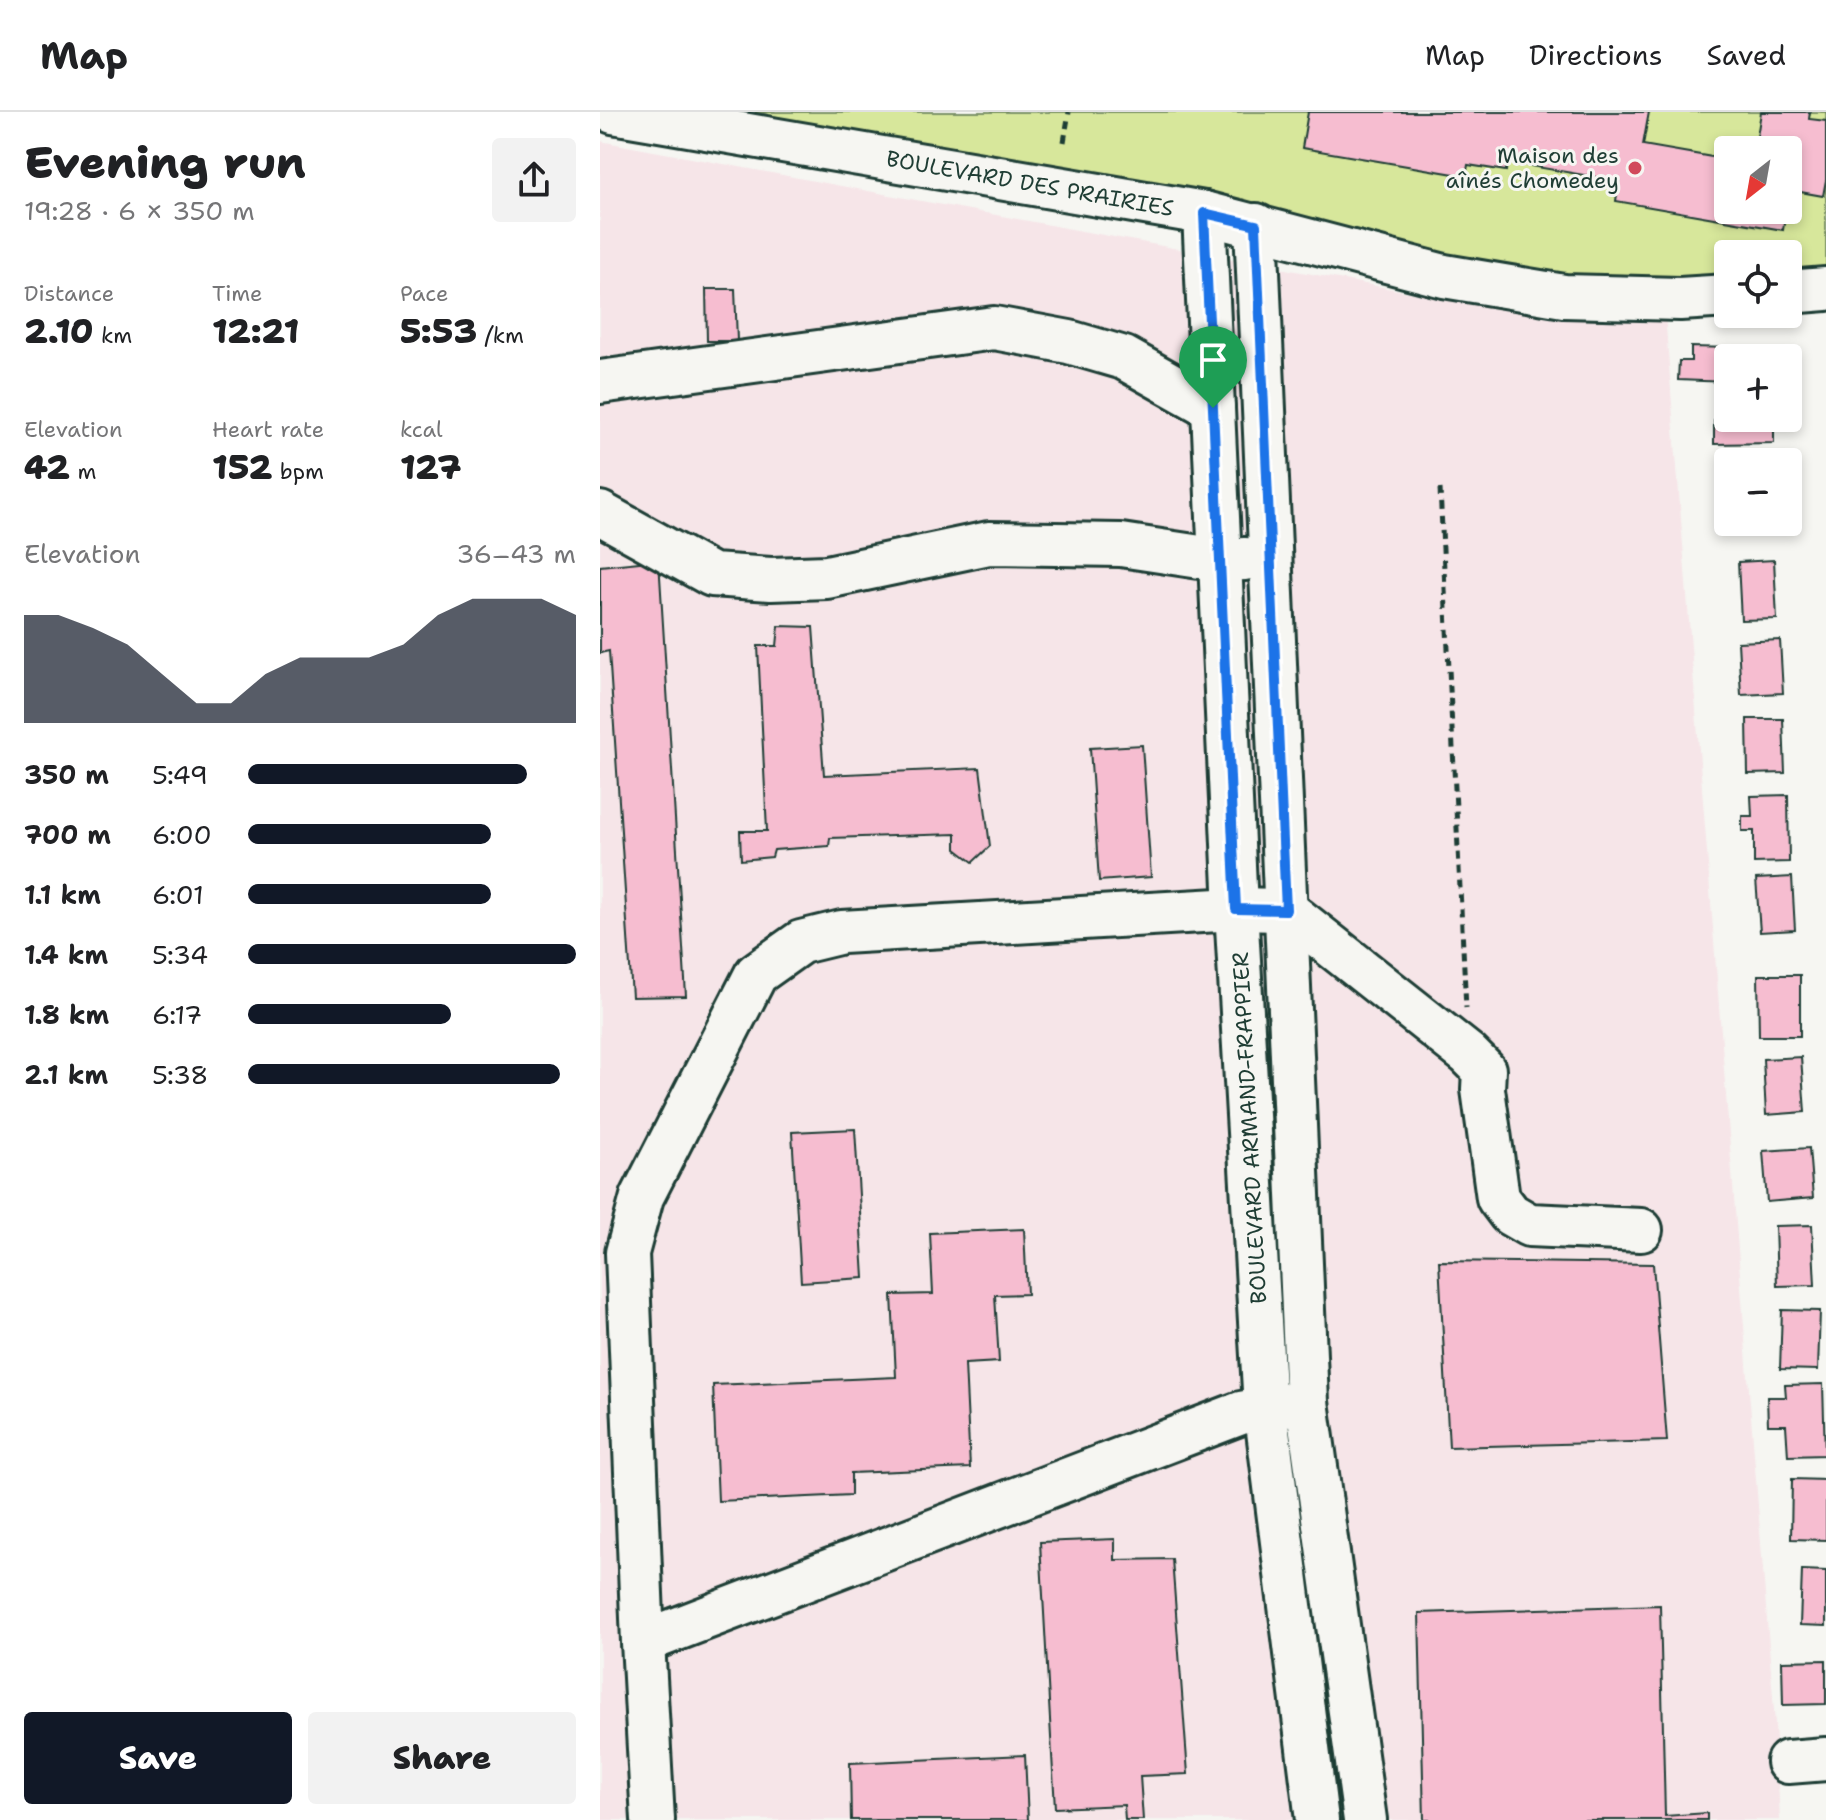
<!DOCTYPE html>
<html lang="en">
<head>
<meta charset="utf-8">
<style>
	body { margin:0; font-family:"Shantell Sans",sans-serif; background:#f2f2f2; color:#202124; height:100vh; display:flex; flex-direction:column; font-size:30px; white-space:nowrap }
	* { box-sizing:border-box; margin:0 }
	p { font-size:26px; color:#757577 }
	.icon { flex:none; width:44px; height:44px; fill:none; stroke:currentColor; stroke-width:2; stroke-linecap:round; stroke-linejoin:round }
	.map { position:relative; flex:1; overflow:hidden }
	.side { display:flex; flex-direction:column; background:#fff; width:600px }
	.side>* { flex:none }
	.needle { width:52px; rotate:211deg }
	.controls { position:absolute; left:1114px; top:24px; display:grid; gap:16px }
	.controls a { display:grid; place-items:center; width:88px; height:88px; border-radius:8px; background:#fff; box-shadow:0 4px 12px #0003; font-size:40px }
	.pin { position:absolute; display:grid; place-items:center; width:68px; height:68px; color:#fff; margin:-82px -34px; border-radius:50% 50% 50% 0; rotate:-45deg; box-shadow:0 0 8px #0007 }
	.pin .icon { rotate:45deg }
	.round { display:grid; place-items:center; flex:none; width:84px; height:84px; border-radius:8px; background:#f2f2f2 }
	.headline { display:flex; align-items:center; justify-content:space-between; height:136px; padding:0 24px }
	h1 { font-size:44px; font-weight:800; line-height:60px }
	.stats { display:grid; grid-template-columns:repeat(3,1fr); gap:12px; height:136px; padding:8px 24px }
	.stats div { display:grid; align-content:center }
	.stats b { font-size:34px; font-weight:800 }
	.stats small { font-size:22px; font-weight:400 }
	.stats p { font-size:22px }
	.chart { height:224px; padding:16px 24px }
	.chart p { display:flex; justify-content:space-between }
	.chart svg { width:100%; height:144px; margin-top:8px; fill:#111827; opacity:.7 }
	.action { display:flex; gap:16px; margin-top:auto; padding:16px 24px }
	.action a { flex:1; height:92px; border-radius:8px; background:#111827; color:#fff; font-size:32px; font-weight:800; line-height:92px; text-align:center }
	.action a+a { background:#f2f2f2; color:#202124 }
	ul { padding:0 24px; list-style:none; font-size:26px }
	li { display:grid; grid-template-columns:128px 96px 1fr; align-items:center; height:60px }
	li i { height:20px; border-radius:10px; background:#111827 }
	header { display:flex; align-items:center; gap:48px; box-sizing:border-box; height:112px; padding:0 40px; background:#fff; border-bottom:2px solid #e0e0e0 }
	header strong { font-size:38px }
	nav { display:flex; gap:44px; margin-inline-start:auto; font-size:28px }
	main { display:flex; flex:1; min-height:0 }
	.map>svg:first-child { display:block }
	.built { fill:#f6e5e8 }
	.green { fill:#d7e79b; stroke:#7b9268; stroke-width:2; fill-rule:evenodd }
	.building { fill:#f6bdd0; stroke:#1f3d34; stroke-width:2 }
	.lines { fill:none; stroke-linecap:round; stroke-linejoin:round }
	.minor-casing { stroke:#1f3d34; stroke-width:48 }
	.path { stroke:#1f3d34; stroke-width:5; stroke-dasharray:8 6; stroke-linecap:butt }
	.minor { stroke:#f6f6f2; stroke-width:42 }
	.route-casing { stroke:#fff; stroke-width:16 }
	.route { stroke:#1a73e8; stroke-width:10 }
	.poi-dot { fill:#d1495b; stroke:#f6f6f2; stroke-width:3 }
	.labels { text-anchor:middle; stroke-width:6; stroke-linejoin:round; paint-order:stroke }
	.poi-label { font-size:22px; fill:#1f3d34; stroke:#f6f6f2; text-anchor:end }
	.street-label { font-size:22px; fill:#1f3d34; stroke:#f6f6f2 }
</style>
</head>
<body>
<header>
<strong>Map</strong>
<nav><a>Map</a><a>Directions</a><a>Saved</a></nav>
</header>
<main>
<section class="side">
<div class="headline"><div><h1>Evening run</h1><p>19:28 · 6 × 350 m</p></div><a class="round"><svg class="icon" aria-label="share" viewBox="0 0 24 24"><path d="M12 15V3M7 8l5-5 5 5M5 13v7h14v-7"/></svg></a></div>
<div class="stats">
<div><p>Distance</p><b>2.10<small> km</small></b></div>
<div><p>Time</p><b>12:21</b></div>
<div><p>Pace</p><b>5:53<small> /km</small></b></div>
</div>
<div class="stats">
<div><p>Elevation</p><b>42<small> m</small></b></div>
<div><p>Heart rate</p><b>152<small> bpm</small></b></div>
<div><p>kcal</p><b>127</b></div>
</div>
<div class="chart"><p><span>Elevation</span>36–43 m</p>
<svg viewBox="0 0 160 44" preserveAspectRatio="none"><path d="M0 44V11L10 11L20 15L30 20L40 29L50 38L60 38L70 29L80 24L90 24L100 24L110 20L120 11L130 6L140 6L150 6L160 11V44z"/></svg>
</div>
<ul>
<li><b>350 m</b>5:49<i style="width:85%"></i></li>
<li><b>700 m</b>6:00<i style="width:74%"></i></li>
<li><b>1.1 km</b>6:01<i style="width:74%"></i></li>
<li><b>1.4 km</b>5:34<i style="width:100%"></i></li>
<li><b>1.8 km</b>6:17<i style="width:62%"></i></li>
<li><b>2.1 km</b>5:38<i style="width:95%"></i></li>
</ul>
<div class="action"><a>Save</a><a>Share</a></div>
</section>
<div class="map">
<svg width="1226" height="1708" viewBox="0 0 1226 1708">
	<rect width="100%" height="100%" fill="#f6f6f2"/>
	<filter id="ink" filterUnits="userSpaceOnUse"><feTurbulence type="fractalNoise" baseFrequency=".0125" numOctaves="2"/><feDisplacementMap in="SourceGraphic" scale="16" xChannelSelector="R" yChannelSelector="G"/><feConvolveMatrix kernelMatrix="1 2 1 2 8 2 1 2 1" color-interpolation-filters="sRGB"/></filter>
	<g filter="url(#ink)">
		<path class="built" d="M0,29L910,199L1065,202L1175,1611L1180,1708H0Z"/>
		<path class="green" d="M155,0H1226V177L1188,180V142H1128V184L1080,187L581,96ZM1128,38H1188V98H1128Z"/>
		<g class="building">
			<path d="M708,0H1049L1043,33L1118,46L1121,32L1155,37L1161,0H1210L1209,7L1226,9V68L1223,84L1189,78L1188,86V38H1128V98H1186L1183,118L1016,89L1019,69L907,50L906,59L868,53L866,64L702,36Z"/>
			<path d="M106,177H135L137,229H107Z"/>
			<path d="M1091,235L1132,236V246H1128V270L1078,268L1079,249H1091Z"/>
			<path d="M1125,293H1128V306H1174V331L1114,332V309H1126Z"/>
			<path d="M1130,410H1173L1174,418L1131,420Z"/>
			<path d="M59,448L86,884L32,885L9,539L0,541V454Z"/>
			<path d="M1174,448L1177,507L1141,508L1138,450Z"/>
			<path d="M179,514L213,515L224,663L380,656L390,734L373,750L356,737V722L230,726L229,734L174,738L172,745L141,748L140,719H167L158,534H177Z"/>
			<path d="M1180,528L1183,581L1141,583L1138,530Z"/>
			<path d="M1147,607H1183L1185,661L1148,662Z"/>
			<path d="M542,633L551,765L499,769L490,636Z"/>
			<path d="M1188,683L1189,750L1154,751V719H1142V704H1152L1151,684Z"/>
			<path d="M1192,765L1195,818L1160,820L1156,767Z"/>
			<path d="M1158,863H1200V924H1159Z"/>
			<path d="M1201,945L1205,1000L1166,1003L1163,947Z"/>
			<path d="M255,1017L264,1166L201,1170L192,1020Z"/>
			<path d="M1209,1036L1213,1086L1167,1090L1163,1039Z"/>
			<path d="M1212,1113L1215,1173L1177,1174L1175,1114Z"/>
			<path d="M424,1117L427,1182L395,1183L399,1250L365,1252L370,1356L251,1361V1383L118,1389L113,1273L296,1265L292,1183L333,1182L330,1121Z"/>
			<path d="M839,1149L1053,1152L1067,1329L849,1335Z"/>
			<path d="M1182,1198L1220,1199L1218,1258L1180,1257Z"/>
			<path d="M1223,1272L1225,1343L1188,1344L1186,1313H1168L1167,1285H1186L1185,1273Z"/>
			<path d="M1192,1367L1226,1368V1428L1191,1427Z"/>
			<path d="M515,1427V1448L572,1447L588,1662L540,1664L543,1708H525L524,1693L455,1696L440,1430Z"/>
			<path d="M1202,1458L1226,1459V1514L1200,1513Z"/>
			<path d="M1060,1493L1065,1704L1107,1701V1708H824L819,1501Z"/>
			<path d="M1226,1548V1592L1183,1593L1182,1549Z"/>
			<path d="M425,1643L428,1708H251L250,1651Z"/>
		</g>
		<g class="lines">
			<defs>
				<g id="minor">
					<path d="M13,0L604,101L844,164L964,184L1080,187L1128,184"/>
					<path d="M604,101L636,797L665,1295L717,1708"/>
					<path d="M656,113L707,1290L765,1708"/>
					<path d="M1188,180L1226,177"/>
					<path d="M0,270L394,216L469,230L524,246L613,296"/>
					<path d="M0,401L112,463L171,467L227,465L389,431L521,433L620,448L645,447"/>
					<path d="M43,1530L641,1301L690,1292"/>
					<path d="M1188,1650L1226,1647"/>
					<path d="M53,1708L43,1530L27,1141L42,1085L156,862L201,830L242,820L636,797L686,798L868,942L884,958L883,977L898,1086L910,1102L929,1113L1041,1118"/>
				</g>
			</defs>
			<use href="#minor" class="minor-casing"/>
			<g class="path">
				<path d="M464,30L469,0"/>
				<path d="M840,377L866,896"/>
			</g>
			<use href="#minor" class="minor"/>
		</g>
	</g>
	<g class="lines" filter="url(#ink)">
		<defs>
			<path id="route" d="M604,101L656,113L686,798L636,797Z"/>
		</defs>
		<use href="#route" class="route-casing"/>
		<use href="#route" class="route"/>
	</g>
	<circle class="poi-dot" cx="1035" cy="56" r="8"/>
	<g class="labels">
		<g class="poi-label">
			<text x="1019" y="51">Maison des<tspan x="1019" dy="25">aînés Chomedey</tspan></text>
		</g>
		<g class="street-label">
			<text transform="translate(430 71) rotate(10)" y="8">BOULEVARD DES PRAIRIES</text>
			<text transform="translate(649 1016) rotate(-93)" y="8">BOULEVARD ARMAND-FRAPPIER</text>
		</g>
	</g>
</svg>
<div class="controls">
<a><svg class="needle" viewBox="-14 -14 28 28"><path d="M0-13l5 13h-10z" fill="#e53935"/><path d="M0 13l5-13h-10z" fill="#757577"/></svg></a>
<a><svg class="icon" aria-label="locate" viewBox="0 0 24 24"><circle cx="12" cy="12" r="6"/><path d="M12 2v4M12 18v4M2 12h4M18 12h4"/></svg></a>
<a>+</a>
<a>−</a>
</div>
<div class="pin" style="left:613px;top:296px;background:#1e9e55"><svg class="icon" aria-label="arrive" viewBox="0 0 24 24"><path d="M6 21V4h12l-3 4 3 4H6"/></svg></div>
</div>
</main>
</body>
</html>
